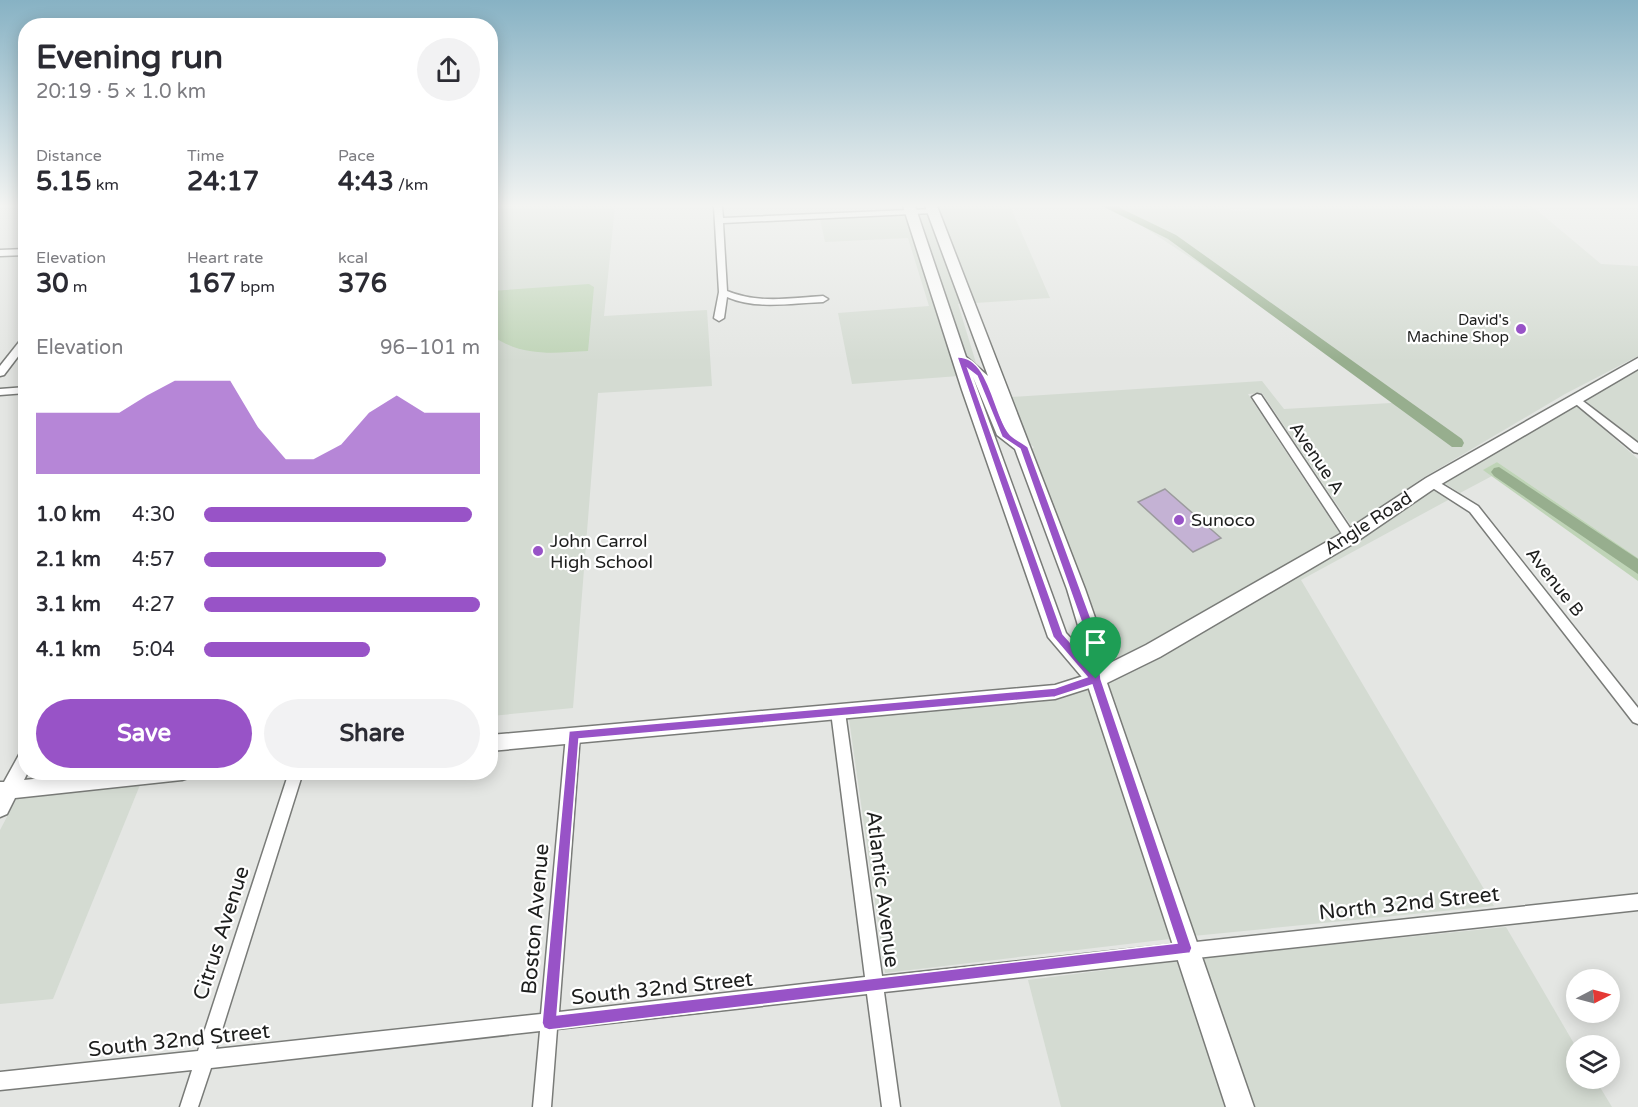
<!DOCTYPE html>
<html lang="en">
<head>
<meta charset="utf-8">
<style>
	body { margin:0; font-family:"Varela Round",sans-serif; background:#f2f2f3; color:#2b2b33; height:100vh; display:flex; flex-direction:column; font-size:22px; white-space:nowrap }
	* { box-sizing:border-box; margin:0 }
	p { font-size:20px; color:#7c7c81 }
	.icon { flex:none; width:33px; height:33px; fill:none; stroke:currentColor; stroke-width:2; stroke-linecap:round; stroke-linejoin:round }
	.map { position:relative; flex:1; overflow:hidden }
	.sheet { position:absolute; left:18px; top:18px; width:480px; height:762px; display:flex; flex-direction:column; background:#fff; border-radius:24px; box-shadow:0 3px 15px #0003 }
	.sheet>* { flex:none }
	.needle { width:39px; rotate:84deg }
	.controls { position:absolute; left:1566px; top:969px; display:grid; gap:12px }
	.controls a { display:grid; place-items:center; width:54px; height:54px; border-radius:50%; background:#fff; box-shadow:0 3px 15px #0003; font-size:30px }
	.pin { position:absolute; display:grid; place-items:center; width:51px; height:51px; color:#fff; margin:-62px -26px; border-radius:50% 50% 50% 0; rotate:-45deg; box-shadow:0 0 6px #0007 }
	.pin .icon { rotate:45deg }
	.round { display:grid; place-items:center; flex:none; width:63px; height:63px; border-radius:32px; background:#f2f2f3 }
	.summary { display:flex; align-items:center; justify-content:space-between; height:102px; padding:0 18px }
	h1 { font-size:33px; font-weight:700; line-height:45px }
	.metrics { display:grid; grid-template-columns:repeat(3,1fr); gap:9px; height:102px; padding:6px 18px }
	.metrics div { display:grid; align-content:center }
	.metrics b { font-size:26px; font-weight:700 }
	.metrics small { font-size:16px; font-weight:400 }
	.metrics p { font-size:16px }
	.chart { height:168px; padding:12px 18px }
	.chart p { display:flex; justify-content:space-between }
	.chart svg { width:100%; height:108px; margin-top:6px; fill:#9853c7; opacity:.7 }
	.primary-button { display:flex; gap:12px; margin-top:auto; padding:12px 18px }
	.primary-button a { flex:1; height:69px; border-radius:36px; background:#9853c7; color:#fff; font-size:24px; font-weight:700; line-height:69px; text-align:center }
	.primary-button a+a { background:#f2f2f3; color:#2b2b33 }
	ul { padding:0 18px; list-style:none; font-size:20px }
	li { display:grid; grid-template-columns:96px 72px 1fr; align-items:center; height:45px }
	li i { height:15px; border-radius:8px; background:#9853c7 }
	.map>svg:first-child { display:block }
	.built { fill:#d4dbd2 }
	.green { fill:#bfd4b7 }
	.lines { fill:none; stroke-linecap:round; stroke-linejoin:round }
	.canal { fill:#97ae8e; fill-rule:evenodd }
	.building { fill:#c4b2d4; stroke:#9c9b9e; stroke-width:1.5 }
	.minor-casing { stroke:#797b78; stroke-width:3 }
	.tertiary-casing { stroke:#797b78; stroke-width:3 }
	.secondary-casing { stroke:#797b78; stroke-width:3 }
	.minor { fill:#fff; fill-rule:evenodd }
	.tertiary { fill:#fff; fill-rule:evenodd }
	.secondary { fill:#fff; fill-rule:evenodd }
	.route { fill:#9853c7; stroke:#fff; stroke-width:1.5; fill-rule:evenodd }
	.poi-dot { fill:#9853c7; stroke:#fff; stroke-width:2 }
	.labels { text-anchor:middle; stroke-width:4.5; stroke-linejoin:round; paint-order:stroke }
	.far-poi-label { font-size:15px; fill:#1d1e1d; stroke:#fff; text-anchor:end }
	.street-label { font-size:18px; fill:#1d1e1d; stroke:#fff }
	.poi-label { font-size:18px; fill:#1d1e1d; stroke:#fff; text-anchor:start }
	.near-street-label { font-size:21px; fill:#1d1e1d; stroke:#fff }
</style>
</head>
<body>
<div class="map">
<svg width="1638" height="1107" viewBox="0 0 1638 1107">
	<rect width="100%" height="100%" fill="#e4e6e3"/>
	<g class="built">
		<path d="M491,206H615L604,316L707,310L712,386L598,393L573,708L491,716Z"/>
		<path d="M937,206H1010L1050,298L975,303Z"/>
		<path d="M1112,206H1227L1233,211L1307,206H1532L1601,264L1638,266V356L1565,394L1421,479L1352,527L1262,393L1248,394L1340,534L1147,646L1104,666L1100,631L1085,589L1032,449L1034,447L1031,445L1011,397L1262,381L1284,409L1409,402Z"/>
		<path d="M928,214L962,303L958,304L976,363L967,357L918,215Z"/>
		<path d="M907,215L959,376L852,384L838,313L929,306L908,238L825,242L820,219Z"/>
		<path d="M1638,370V445L1585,400Z"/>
		<path d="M1576,405L1638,459V558L1497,462L1484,470L1492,476L1460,493L1444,483Z"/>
		<path d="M1435,489L1450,499L1301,580L1494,906L1193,936L1107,684L1159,658L1356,543L1362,542L1360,540Z"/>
		<path d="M1089,689L1170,939L885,973L849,719L1057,700Z"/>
		<path d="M140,785L53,999L0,1004V830L17,798Z"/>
		<path d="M1506,927L1576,1047V1078L1595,1079L1612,1107H1253L1201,958Z"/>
		<path d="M1177,961L1226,1107H1061L1028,980Z"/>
	</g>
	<g class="green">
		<path d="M589,284L594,287L588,351C552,353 522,357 491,335V291Z"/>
		<path d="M1497,462L1638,558V581L1483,470Z"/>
	</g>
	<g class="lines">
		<g class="canal">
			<path d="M1102,206H1116L1176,235L1462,439L1464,443L1462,447H1452L1168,239Z"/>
			<path d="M1499,467L1638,559V574L1494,476L1491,472L1494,468Z"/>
		</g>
	</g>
	<path class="building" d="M1165,489L1221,538L1193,552L1138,502Z"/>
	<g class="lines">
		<defs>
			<g id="minor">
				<path d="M714,206H722L723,218L932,209L936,211L932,213L723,223L727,291C758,304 791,298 823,296L828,299L823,302C792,303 757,310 727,297L724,318L719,321L714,318L719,292Z"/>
				<path d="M26,249V255L0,256V250Z"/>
				<path d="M26,336V346L4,375L0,376V366L23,337Z"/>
				<path d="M26,387V393L0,395V389Z"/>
				<path d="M1257,394L1261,395L1354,534L1356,537L1354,540H1346L1252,397Z"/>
				<path d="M1575,395L1638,443V453L1634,452L1571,400L1570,398Z"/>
				<path d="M1432,478L1478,506L1638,708V724L1633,722L1470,512L1428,485L1426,482L1428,479Z"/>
				<path d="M838,706L843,708L845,712L882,976L1638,894V910L884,992L900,1107H882L867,994L557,1029L551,1107H533L540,1031L211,1068L198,1107H180L192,1070L0,1090V1072L198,1051L289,772H303L216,1049L541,1014L566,735L568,731L573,729L578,731L580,735L559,1012L865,977L831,712L833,708Z"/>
			</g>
			<g id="tertiary">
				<path d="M1096,672L1102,674L1104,679L1102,684L1055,699L490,751V735L1055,685Z"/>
				<path d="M26,751V772H28L24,780L97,772H191L188,778L182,780L15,798L7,814L0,817V782H4L20,753Z"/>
			</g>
			<path id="secondary" d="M903,206H915L966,357L988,376L925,206H937L1085,589L1100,632L1104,666L1146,645L1344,532L1426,478L1638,358V369L1438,486L1356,542L1160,657L1107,683L1254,1107H1226L1087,683L1048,637L962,390ZM973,377L997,435L1015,449L1067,589L1080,632L1083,651L1066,633Z"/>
		</defs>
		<use href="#minor" class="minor-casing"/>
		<use href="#tertiary" class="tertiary-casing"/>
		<use href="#secondary" class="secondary-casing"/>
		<use href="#minor" class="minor"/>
		<use href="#tertiary" class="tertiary"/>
		<use href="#secondary" class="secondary"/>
	</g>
	<linearGradient id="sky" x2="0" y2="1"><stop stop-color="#87b2c4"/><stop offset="0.57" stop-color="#f3f4f2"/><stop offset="1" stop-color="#f3f4f2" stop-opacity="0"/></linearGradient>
	<rect width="1638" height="361" fill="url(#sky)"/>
	<path class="route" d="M957,357C989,355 994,415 1009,433C1013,439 1023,442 1028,447L1096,632L1101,679L1192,948L1190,953L549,1030L544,1028L542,1023L569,731L1055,688L1087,677L1053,637ZM968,369L977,376L1002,437L1020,449L1085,632L1089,663L1063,634ZM1092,685L1177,943L557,1015L579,739L1055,697Z"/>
	<g class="poi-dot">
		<circle cx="1521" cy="329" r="6"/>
		<circle cx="1179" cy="520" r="6"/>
		<circle cx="538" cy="551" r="6"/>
	</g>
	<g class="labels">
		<g class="far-poi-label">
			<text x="1509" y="325">David's<tspan x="1509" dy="17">Machine Shop</tspan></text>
		</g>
		<g class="street-label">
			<text transform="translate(1317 458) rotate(56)" y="6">Avenue A</text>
			<text transform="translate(1368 523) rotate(-33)" y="6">Angle Road</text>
			<text transform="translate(1555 582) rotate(52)" y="6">Avenue B</text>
		</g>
		<g class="poi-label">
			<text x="1191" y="526">Sunoco</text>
			<text x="550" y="547">John Carrol<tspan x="550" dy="21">High School</tspan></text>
		</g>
		<g class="near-street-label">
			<text transform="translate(883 889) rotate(83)" y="7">Atlantic Avenue</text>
			<text transform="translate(1409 903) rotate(-6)" y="7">North 32nd Street</text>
			<text transform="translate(535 919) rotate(-85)" y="7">Boston Avenue</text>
			<text transform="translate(221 933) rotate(-72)" y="7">Citrus Avenue</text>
			<text transform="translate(662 988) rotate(-6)" y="7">South 32nd Street</text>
			<text transform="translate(179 1040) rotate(-6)" y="7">South 32nd Street</text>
		</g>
	</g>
</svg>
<div class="controls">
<a><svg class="needle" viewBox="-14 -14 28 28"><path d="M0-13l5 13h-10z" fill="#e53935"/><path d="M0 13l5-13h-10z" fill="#7c7c81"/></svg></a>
<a><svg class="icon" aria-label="layers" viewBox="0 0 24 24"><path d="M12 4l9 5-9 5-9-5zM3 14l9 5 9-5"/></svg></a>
</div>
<div class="pin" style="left:1096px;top:679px;background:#1e9e55"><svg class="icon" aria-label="arrive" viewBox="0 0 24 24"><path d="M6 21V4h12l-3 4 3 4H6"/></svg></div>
<section class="sheet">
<div class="summary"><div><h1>Evening run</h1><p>20:19 · 5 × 1.0 km</p></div><a class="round"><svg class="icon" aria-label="share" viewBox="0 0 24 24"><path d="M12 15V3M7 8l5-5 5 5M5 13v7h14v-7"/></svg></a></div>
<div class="metrics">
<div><p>Distance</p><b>5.15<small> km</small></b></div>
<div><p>Time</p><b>24:17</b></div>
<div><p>Pace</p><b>4:43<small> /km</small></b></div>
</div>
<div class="metrics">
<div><p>Elevation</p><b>30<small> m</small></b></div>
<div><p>Heart rate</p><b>167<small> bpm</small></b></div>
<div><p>kcal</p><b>376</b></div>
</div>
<div class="chart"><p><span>Elevation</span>96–101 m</p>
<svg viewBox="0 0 160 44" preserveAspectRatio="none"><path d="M0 44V19L10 19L20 19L30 19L40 12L50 6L60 6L70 6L80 25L90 38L100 38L110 32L120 19L130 12L140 19L150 19L160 19V44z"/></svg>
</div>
<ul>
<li><b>1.0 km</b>4:30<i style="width:97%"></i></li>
<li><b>2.1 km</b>4:57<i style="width:66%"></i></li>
<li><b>3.1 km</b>4:27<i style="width:100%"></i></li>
<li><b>4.1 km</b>5:04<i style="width:60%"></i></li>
</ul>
<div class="primary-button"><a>Save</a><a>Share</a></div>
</section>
</div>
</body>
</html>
